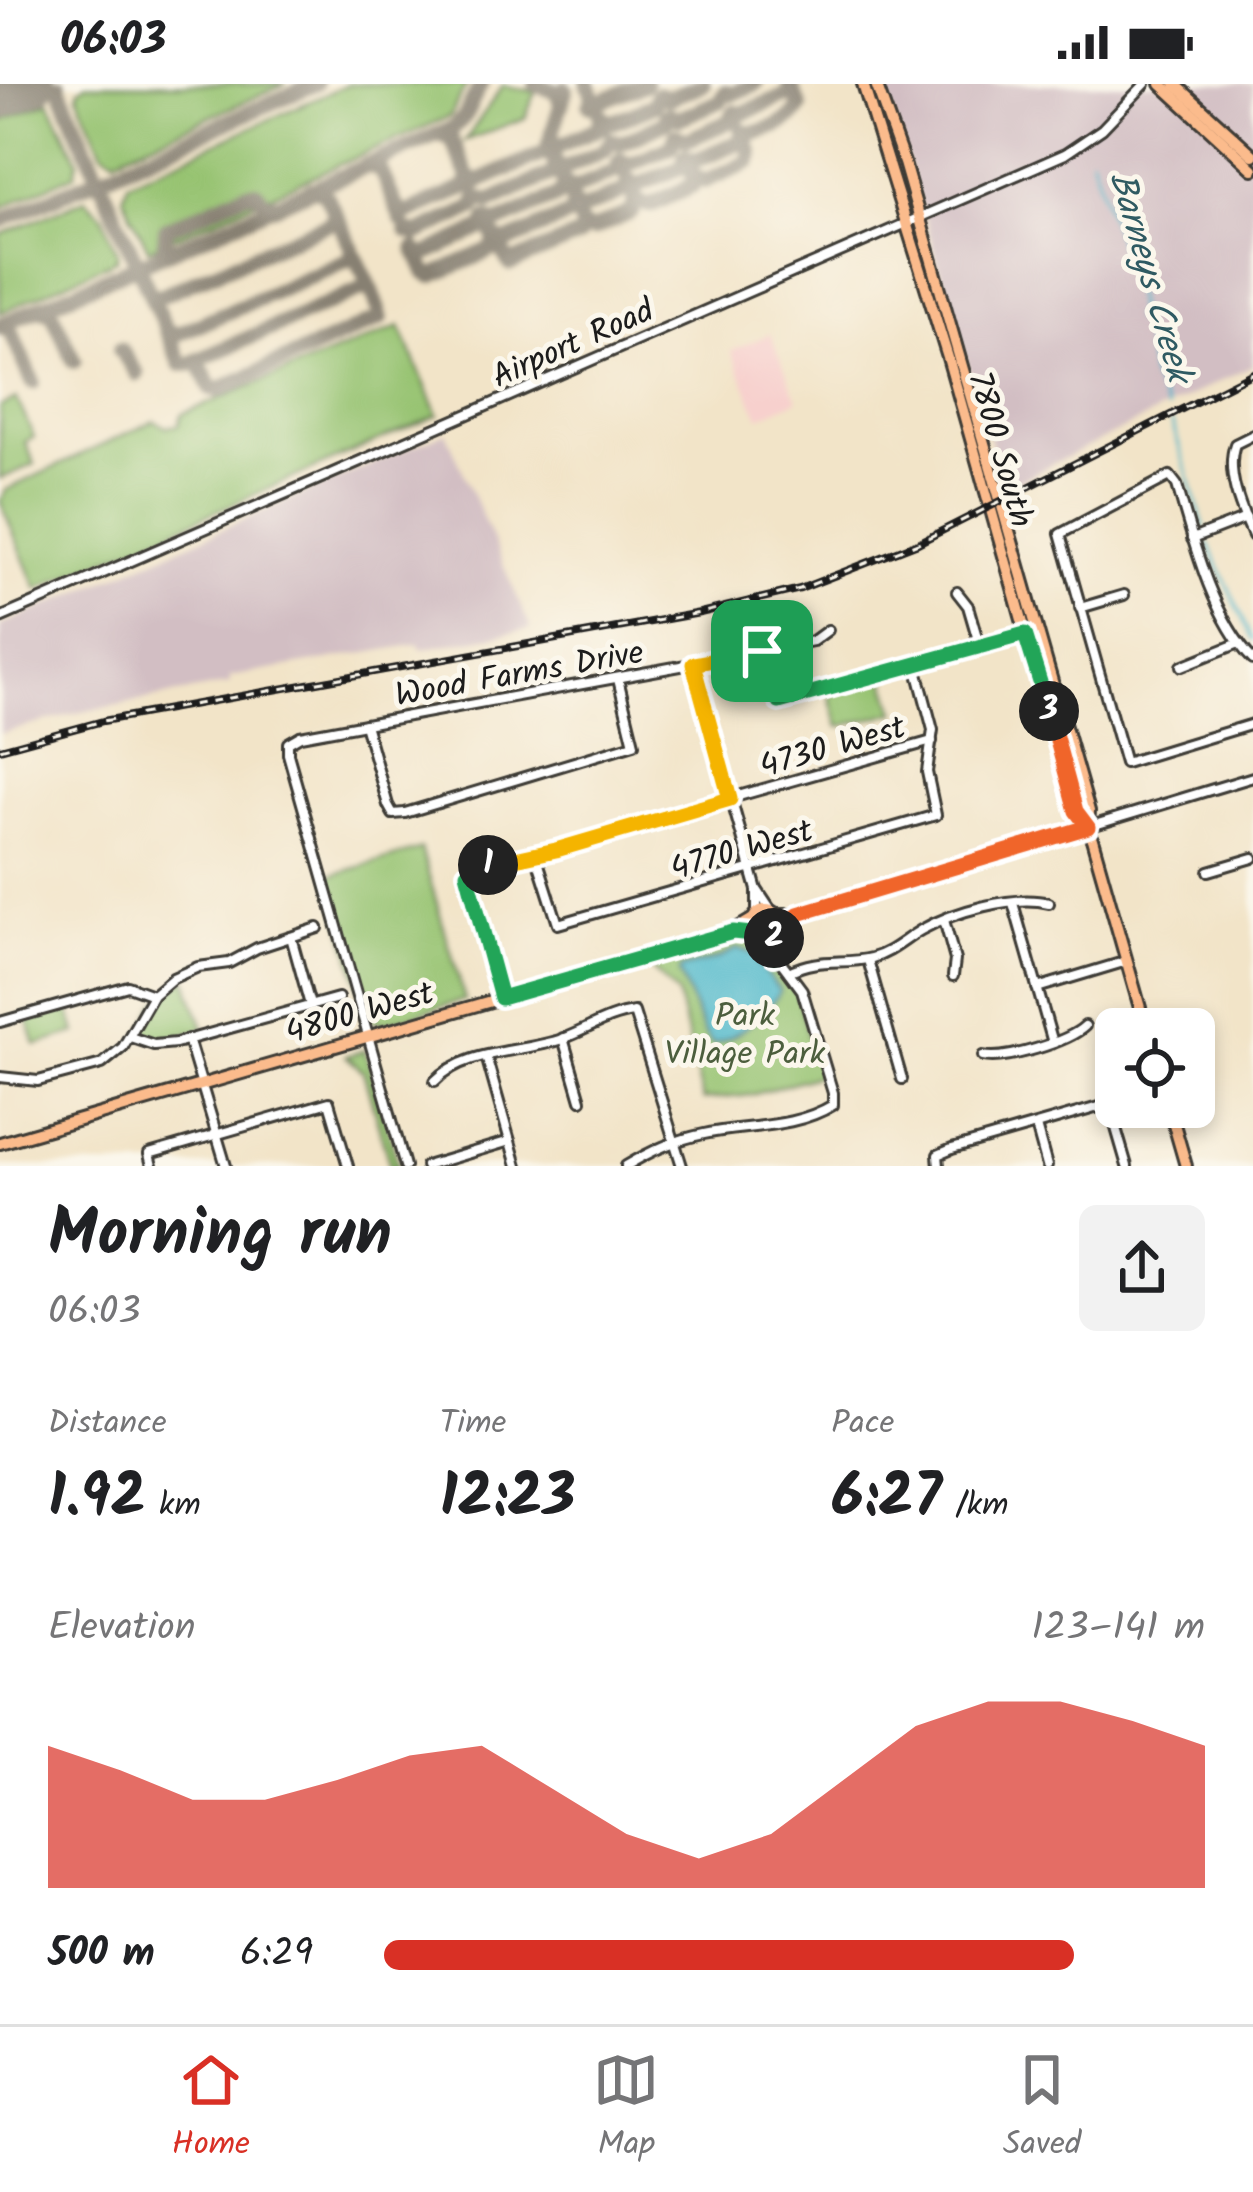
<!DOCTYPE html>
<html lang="en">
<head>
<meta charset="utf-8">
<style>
	body { margin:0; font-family:Kalam,sans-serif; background:#f2f2f2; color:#202124; height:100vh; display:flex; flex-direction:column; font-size:45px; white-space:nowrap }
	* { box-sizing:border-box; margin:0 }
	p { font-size:39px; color:#757577 }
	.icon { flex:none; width:66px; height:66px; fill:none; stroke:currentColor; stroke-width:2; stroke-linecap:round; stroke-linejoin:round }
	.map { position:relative; height:1082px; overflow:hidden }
	.panel { display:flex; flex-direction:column; background:#fff; flex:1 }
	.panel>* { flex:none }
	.controls { position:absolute; left:1095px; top:924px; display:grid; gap:24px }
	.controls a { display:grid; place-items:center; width:120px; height:120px; border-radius:18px; background:#fff; box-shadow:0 6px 18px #0003; font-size:60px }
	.pin { position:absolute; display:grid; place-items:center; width:102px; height:102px; color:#fff; margin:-51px; border-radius:24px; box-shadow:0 6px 18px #0006 }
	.km { position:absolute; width:60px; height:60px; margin:-30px; border-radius:50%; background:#222; color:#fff; font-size:33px; line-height:60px; text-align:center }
	.round { display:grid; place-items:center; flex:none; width:126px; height:126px; border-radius:18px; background:#f2f2f2 }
	.overview { display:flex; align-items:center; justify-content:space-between; height:204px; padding:0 48px }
	h1 { font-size:66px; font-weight:700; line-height:90px }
	.metrics { display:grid; grid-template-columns:repeat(3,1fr); gap:18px; height:204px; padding:12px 48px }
	.metrics div { display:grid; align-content:center }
	.metrics b { font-size:60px; font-weight:700 }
	.metrics small { font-size:33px; font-weight:400 }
	.metrics p { font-size:33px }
	.chart { height:336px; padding:24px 48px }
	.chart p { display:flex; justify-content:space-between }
	.chart svg { width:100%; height:216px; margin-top:12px; fill:#d93025; opacity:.7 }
	ul { padding:0 48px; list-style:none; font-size:39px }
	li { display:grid; grid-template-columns:192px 144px 1fr; align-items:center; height:90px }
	li i { height:30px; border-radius:15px; background:#d93025 }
	.status { display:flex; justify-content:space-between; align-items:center; height:84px; padding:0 60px; background:#fff; direction:ltr }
	.status svg { height:33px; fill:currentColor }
	.tab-bar { display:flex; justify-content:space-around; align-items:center; height:168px; border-top:3px solid #e0e0e0; background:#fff; font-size:33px; color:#757577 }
	.tab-bar a { display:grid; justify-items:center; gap:6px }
	.tab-bar .selected { color:#d93025 }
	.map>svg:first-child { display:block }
	.built { fill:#f7d0cd }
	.industrial { fill:#d2bec3 }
	.green { fill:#95c26f; stroke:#586f46; stroke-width:3 }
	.water { fill:#4cb7ca; stroke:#346a73; stroke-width:3 }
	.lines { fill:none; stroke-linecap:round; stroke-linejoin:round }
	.stream { stroke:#4cb7ca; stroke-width:3 }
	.taxiway { stroke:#878072; stroke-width:16 }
	.runway { stroke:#878072; stroke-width:42 }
	.minor-casing { stroke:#3c3a36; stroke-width:14 }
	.major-casing { stroke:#3c3a36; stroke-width:16 }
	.minor { stroke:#fff; stroke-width:8 }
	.major { stroke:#fbbb8c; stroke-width:10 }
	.rail-casing { stroke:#1c1c1c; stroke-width:8 }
	.rail { stroke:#fbf7ec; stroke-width:3; stroke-dasharray:9; stroke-linecap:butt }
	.split-1-casing { stroke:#fff; stroke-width:24 }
	.split-2-casing { stroke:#fff; stroke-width:24 }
	.split-3-casing { stroke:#fff; stroke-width:24 }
	.split-4-casing { stroke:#fff; stroke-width:24 }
	.split-1 { stroke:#f5b400; stroke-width:15 }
	.split-2 { stroke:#22a559; stroke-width:15 }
	.split-3 { stroke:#f0652b; stroke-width:15 }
	.split-4 { stroke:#22a559; stroke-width:15 }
	.labels { text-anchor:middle; stroke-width:10; stroke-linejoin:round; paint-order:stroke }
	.street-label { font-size:33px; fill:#1c1c1c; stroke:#fbf7ec }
	.park-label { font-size:33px; fill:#4c5e3d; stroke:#fbf7ec }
	.water-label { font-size:36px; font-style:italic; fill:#2f5a62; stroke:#fbf7ec }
</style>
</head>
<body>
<div class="status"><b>06:03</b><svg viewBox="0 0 49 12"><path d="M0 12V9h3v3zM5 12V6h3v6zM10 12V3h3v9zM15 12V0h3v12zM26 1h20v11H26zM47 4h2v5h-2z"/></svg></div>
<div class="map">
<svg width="1253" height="1082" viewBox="0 0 1253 1082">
	<rect width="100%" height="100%" fill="#fbf7ec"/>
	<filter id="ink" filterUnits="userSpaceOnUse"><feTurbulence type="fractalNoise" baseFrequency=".00833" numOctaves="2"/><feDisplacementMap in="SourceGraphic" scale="24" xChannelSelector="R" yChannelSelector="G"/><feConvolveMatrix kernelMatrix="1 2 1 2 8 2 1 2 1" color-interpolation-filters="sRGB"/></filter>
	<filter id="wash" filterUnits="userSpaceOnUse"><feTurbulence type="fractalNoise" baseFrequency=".004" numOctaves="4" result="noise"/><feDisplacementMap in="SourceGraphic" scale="48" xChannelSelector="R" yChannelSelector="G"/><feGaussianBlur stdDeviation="2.7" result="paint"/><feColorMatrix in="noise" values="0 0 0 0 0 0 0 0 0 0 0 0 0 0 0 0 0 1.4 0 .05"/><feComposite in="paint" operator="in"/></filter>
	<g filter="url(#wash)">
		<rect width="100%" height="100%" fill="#f2e4c8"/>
		<path class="built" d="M770,250L798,316L759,333L731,267Z"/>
		<g class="industrial">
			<path d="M885,0H1253V281L1004,404Z"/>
			<path d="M446,348L531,545L421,565L419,560L230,593V600L81,628L0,650V542Z"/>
		</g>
		<g class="green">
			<path d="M86,0H286L115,74L103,68L78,12L79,5Z"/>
			<path d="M349,0H467L450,32L148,165L123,113L128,98Z"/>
			<path d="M503,1L536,8L525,34L465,57Z"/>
			<path d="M49,17L78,76L75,90L0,124V38Z"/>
			<path d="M85,115L102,130L118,170L116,176L0,229V151Z"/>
			<path d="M400,242L438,331L37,505L0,417L6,406L154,337L167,343L179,341L182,330Z"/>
			<path d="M17,315L34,353L25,358L35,380L0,395V322Z"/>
			<path d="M885,594L896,628L839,643L829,610Z"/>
			<path d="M421,765L465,916L378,941V937L369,935L328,792Z"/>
			<path d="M751,852L763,861L777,886L795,901L809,958L822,990L752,1011L703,1016L677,910L650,883L722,863L734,853Z"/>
			<path d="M187,893C190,913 199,926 204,945L161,956L140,952L156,919Z"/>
			<path d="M69,924L76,949L36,961L28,936Z"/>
			<path d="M365,966L399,1082H390L363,987L346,972Z"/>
		</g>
		<path class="water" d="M738,864L755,870L758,880L780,907C768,928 736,955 713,960L704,949L679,888L681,884L720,874Z"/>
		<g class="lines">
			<g class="stream">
				<path d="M1091,73L1134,205L1137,227L1133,233L1143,241L1151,291L1167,325"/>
				<path d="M1172,339L1204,443"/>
				<path d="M1208,460L1253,556"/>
			</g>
			<g class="taxiway">
				<path d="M58,0L181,280H189L364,204L367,195"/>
				<path d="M536,0L557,8L561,21"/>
				<path d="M588,0L605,42"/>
				<path d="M566,5L548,62C559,90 575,117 583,146L578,152L510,180L496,156L506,159L569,131L574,122L583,125L625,107L629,97L639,101L681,83L686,73L696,76L739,58L743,48C759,52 793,38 800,23L790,0"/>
				<path d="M590,21L645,0"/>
				<path d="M438,50L451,54L473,103"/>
				<path d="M366,81L380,85L402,136"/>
				<path d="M694,93L705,97L749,78L751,69L741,45"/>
				<path d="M627,94L639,119L651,121L693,101L694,93L685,72"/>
				<path d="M398,126L407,129L465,104L469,94L478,98L544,69L553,73L556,63L598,44L601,34L613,38L654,21L658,10L669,14L703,0"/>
				<path d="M0,137L315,0"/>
				<path d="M582,142L592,146L632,128L636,115"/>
				<path d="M407,147L417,150L474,124L478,114L489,118L552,90L556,80L565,84L605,66L611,56L621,59L666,38L667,30L680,34L720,17L725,8L732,10L755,0"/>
				<path d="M415,165L426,189L432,192L492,166L496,158L493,149"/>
				<path d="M416,168L425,171L484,144L487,135L497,139L560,111L565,101L576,104L615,87L620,76L630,80L672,62L676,51L687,56L730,37L734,28L741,30L787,11L790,1"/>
				<path d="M158,172L164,166L166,145L246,109L256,108L267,119L277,120"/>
				<path d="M150,210L159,212L331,138L334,127"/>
				<path d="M38,224L52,228L74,277"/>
				<path d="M0,241L453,44L465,32L481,0"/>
				<path d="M0,242L11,248L33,298"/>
				<path d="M166,247L177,250L349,175L353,165"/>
				<path d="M120,265L137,290"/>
				<path d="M192,279L200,280L211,304L218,306L381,234L373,208L327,113L322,107L311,105"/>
			</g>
			<path class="runway" d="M0,15L34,0"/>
		</g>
	</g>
	<g filter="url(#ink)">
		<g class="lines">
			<defs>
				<g id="minor">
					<path d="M1253,351L1235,360C1225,388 1241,425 1253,452"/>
					<path d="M1192,455L1246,434"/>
					<path d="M957,508L968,522L980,563"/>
					<path d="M1080,524L1124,511"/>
					<path d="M0,534L1065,70L1102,45L1145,0"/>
					<path d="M762,567L779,618L1029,549"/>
					<path d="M1253,576C1212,533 1193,457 1177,401L1170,392L1060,450L1125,679L1253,640"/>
					<path d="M693,580L757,806V830"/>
					<path d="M1182,582L1239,559"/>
					<path d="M365,640L388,721L393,730L405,729L634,660L618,595"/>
					<path d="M1088,743L1253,693"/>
					<path d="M536,771L558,840L936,731L927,688L933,646L916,582"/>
					<path d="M1209,787L1253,774"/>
					<path d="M758,807L772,828"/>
					<path d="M1013,819L1053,959"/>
					<path d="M944,836L955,876L953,892"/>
					<path d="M774,850L775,870"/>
					<path d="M291,853L310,921"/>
					<path d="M868,876L902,995"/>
					<path d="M789,888C817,873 843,881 872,874C891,869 904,856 921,846C953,828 1013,810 1049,819"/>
					<path d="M1037,904L1127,877"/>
					<path d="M501,914L467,789L932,657"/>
					<path d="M0,938L128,902L153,911"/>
					<path d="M130,953L154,961L176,959L338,914"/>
					<path d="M563,954L581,1016"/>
					<path d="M188,955L226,1082"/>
					<path d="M486,972L517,1082"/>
					<path d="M983,972C1005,977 1068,958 1085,942"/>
					<path d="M0,993L38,997L102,980L123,963L153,911L173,894L198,883L229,879L257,864L318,844"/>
					<path d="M435,997C465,965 523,969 562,955C587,946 608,931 634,928L682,1082"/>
					<path d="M1109,1020L1127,1082"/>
					<path d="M1036,1042L1047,1082"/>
					<path d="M152,1082L149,1070L329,1018L348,1082"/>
					<path d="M405,1082L288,670V659L300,652L762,567L813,557L828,546"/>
					<path d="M426,1082L510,1057"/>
					<path d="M626,1082C651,1067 674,1056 704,1050C746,1041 794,1045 833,1021V1009L802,906L761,851"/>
					<path d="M939,1082L938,1071L952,1065L1116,1018"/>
				</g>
				<g id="major">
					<path d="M863,0L949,277L1076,727L1092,755L1146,945"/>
					<path d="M876,0L904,79L1089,727L1088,743"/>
					<path d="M1161,0L1253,85"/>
					<path d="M1175,0L1253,71"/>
					<circle cx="766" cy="839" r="13"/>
					<path d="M775,830H798L1088,743"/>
					<path d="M1169,1023L1186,1082"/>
					<path d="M0,1059L733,847L753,835"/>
				</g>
			</defs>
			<use href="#minor" class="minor-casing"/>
			<use href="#major" class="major-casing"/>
			<use href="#minor" class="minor"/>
			<use href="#major" class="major"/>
			<defs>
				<path id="rail" d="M0,665L103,637L700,529L800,505L918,459L1253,289"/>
			</defs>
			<use href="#rail" class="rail-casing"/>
			<use href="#rail" class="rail"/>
		</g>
	</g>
	<g class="lines" filter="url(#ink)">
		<defs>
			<path id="split-1" d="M488,781L556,766L730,715L693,580L762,567"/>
			<path id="split-2" d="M488,781L467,789L501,914L733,848L761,851L774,872V854"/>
			<path id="split-3" d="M774,854L777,845L798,830L1088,743L1076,727L1049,627"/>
			<path id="split-4" d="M762,567L779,618L1025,550L1049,627"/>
		</defs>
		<use href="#split-1" class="split-1-casing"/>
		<use href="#split-2" class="split-2-casing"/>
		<use href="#split-3" class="split-3-casing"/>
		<use href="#split-4" class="split-4-casing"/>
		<use href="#split-1" class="split-1"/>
		<use href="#split-2" class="split-2"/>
		<use href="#split-3" class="split-3"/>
		<use href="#split-4" class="split-4"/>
	</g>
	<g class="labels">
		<g class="street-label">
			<text transform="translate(572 258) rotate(-24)" y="12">Airport Road</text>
			<text transform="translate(1002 365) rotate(74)" y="12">7800 South</text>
			<text transform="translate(519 588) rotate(-10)" y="12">Wood Farms Drive</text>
			<text transform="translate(832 661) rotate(-16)" y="12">4730 West</text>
			<text transform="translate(741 764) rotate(-16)" y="12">4770 West</text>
			<text transform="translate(359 927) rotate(-16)" y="12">4800 West</text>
		</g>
		<g class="park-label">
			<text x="745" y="942">Park<tspan x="745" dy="38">Village Park</tspan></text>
		</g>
		<g class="water-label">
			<text transform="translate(1152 192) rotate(74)" y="13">Barneys Creek</text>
		</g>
	</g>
</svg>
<div class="controls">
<a><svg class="icon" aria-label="locate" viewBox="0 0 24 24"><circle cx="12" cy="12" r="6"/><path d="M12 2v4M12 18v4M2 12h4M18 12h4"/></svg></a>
</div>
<div class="pin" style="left:762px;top:567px;background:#1e9e55"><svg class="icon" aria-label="arrive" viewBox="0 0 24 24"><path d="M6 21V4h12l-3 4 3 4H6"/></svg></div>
<b class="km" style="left:488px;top:781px">1</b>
<b class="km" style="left:774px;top:854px">2</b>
<b class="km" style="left:1049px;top:627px">3</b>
</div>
<section class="panel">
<div class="overview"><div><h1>Morning run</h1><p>06:03</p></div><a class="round"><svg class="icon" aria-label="share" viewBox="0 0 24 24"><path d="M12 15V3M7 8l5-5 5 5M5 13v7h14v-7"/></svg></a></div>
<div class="metrics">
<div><p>Distance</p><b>1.92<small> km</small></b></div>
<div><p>Time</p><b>12:23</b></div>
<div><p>Pace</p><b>6:27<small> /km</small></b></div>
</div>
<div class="chart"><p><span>Elevation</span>123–141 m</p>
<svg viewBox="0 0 160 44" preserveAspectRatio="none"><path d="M0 44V15L10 20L20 26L30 26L40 22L50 17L60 15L70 24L80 33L90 38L100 33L110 22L120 11L130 6L140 6L150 10L160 15V44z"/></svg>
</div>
<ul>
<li><b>500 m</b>6:29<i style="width:84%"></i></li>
</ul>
</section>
<nav class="tab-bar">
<a class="selected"><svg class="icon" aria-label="home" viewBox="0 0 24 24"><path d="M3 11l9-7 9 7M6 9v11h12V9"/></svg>Home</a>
<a><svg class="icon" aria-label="map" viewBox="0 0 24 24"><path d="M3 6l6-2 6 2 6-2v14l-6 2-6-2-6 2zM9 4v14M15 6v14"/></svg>Map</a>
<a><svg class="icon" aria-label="saved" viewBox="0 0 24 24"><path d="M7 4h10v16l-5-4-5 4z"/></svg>Saved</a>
</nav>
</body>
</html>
